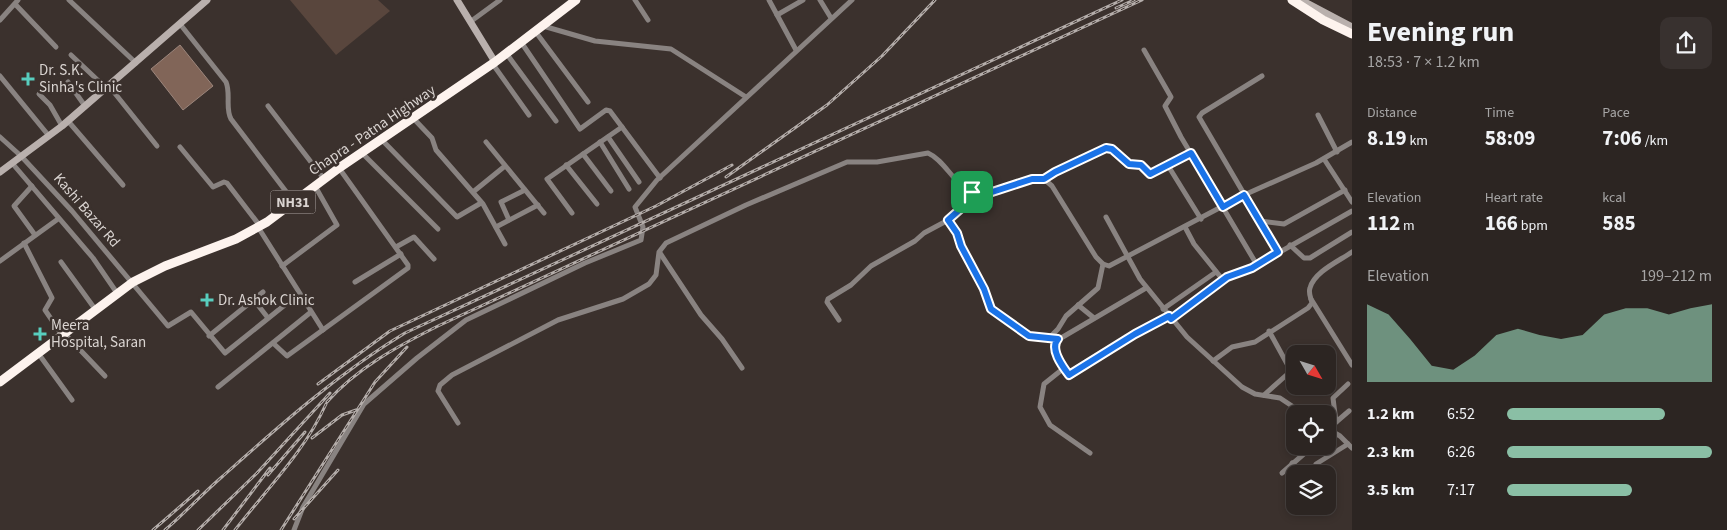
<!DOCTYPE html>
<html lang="en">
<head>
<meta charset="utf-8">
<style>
	body { margin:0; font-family:"Source Sans 3",sans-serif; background:#38312f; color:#f1f3f6; height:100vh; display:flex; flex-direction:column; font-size:19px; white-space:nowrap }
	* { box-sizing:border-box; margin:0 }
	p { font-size:16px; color:#a6a5a5 }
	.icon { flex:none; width:28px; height:28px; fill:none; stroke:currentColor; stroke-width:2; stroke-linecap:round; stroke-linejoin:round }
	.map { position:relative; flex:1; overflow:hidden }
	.sheet { display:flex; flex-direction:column; background:#2c2522; width:375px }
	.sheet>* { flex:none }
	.needle { width:32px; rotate:129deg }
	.buttons { position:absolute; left:1286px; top:345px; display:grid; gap:10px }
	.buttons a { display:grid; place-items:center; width:50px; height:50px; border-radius:10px; background:#2c2522; box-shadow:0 2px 8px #0003,0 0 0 1px #484240; font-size:25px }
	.pin { position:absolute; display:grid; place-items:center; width:42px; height:42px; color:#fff; margin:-21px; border-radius:10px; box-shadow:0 2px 8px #0006 }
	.round { display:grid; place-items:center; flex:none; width:52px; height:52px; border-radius:10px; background:#38312f }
	.summary { display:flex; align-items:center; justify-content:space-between; height:85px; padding:0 15px }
	h1 { font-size:28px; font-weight:700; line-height:38px }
	.figures { display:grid; grid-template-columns:repeat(3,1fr); gap:8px; height:85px; padding:5px 15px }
	.figures div { display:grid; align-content:center }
	.figures b { font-size:21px; font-weight:700 }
	.figures small { font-size:14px; font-weight:400 }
	.figures p { font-size:14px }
	.chart { height:140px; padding:10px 15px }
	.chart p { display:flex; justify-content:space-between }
	.chart svg { width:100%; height:90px; margin-top:5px; fill:#8abfa5; opacity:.7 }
	ul { padding:0 15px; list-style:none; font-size:16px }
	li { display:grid; grid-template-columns:80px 60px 1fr; align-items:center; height:38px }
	li i { height:12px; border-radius:6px; background:#8abfa5 }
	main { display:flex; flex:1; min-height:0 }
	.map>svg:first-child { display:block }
	.green { fill:#59463d }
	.water { fill:#816558; stroke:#9c867c }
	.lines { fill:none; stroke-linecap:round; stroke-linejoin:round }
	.street { stroke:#898381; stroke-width:5 }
	.secondary { stroke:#b9b0ad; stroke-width:7 }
	.highway { stroke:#fdf3ee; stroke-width:9 }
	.rail-casing { stroke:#b4adaa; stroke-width:3 }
	.rail { stroke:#3b312d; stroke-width:1; stroke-dasharray:4; stroke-linecap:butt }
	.route-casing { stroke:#fff; stroke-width:10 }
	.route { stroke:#1a73e8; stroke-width:6 }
	.poi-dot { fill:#58cebf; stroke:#3b312d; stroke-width:2 }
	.labels { text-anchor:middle; stroke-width:5; stroke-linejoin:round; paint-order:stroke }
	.shield { fill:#3b312d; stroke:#aaa3a0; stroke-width:1 }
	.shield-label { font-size:14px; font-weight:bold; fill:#dad4d1 }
	.poi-label { font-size:15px; fill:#dad4d1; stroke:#3b312d; text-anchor:start }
	.street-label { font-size:15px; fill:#dad4d1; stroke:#3b312d }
</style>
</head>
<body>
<main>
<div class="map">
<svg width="1352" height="530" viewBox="0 0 1352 530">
	<rect width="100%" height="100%" fill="#3b312d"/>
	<path class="green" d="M290,0H378L390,11L336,55Z"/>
	<path class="water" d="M180,45L213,86L183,110L151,69Z"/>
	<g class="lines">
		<g class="street">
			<path d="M69,0L136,63"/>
			<path d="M635,0L648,20"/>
			<path d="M769,0L796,50"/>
			<path d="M820,0L831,18"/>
			<path d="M15,4L56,47"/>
			<path d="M777,15L803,0"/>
			<path d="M0,20L18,0"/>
			<path d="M470,22L500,0"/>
			<path d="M180,24L226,82C231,94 225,108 231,119L294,202"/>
			<path d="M543,26L595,41L671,49L746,97"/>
			<path d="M535,31L588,102"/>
			<path d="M521,42L580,129L606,110L610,111L660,178"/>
			<path d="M1144,50L1171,97L1165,106L1181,137L1257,265"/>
			<path d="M506,53L556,121"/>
			<path d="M71,55L106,88"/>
			<path d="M492,63L529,115"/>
			<path d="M0,76L49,136"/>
			<path d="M1262,76L1202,113L1199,117L1278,252"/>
			<path d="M68,82L85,106"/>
			<path d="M109,86L157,146"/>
			<path d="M39,94L50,105L62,126"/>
			<path d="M268,106L324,179"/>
			<path d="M1318,115L1337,152"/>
			<path d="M413,118L432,138L436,150L483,204L505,244"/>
			<path d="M68,121L123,185"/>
			<path d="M0,137L21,156L72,211L168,326L191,312L225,353L286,304"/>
			<path d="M608,137L639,182"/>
			<path d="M381,139L457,217L481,203"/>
			<path d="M486,142L544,213"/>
			<path d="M600,142L629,189"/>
			<path d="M180,147L213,187L224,182L227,183L260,226"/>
			<path d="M361,152L438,229"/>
			<path d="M583,154L611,191"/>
			<path d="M1324,159L1352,202"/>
			<path d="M12,163L93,258L117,293"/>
			<path d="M1167,164L1201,219"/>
			<path d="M566,165L597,204"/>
			<path d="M1044,179L1055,172L1106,148L1112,149L1129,164L1141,165L1151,174L1191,153"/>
			<path d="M32,186L14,206L35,235"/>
			<path d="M473,192L505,166"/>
			<path d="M572,213L547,179L622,127"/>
			<path d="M1106,217L1140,279L1187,337L1242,387L1255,394L1280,398L1304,414"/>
			<path d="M509,220L501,202L525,190"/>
			<path d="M948,220L957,233L961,246L984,289L991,309L1029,336L1058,339"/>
			<path d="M1260,221L1284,224L1345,190"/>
			<path d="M258,227L323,330"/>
			<path d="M496,227L538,205"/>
			<path d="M1185,227L1194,244L1223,280"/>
			<path d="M24,243L52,298L45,310L62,335"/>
			<path d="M1290,245L1304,258H1310L1352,232"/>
			<path d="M396,247L414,237L434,259"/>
			<path d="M660,253L701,315L722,339L742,368"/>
			<path d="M0,261L58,219"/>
			<path d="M61,262L95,309"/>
			<path d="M282,266L337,225L315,186"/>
			<path d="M355,282L401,254"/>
			<path d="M1146,288L1056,341L1054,349L1069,375L1135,334L1169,316"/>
			<path d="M1311,299L1352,365"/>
			<path d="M254,300L268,318"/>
			<path d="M1078,305L1094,318"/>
			<path d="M1163,309L1216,272"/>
			<path d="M1171,319L1227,277L1252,268L1352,211"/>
			<path d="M839,320L827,302L828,299L851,285L871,266L915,241L924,233L952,218L966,204L972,193"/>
			<path d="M64,333L105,376"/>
			<path d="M209,336L263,292"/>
			<path d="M1048,339L1058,329L1066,316L1098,288L1103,264"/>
			<path d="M273,343L287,356L408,268V265L339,168"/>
			<path d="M38,353L72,400"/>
			<path d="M1213,361L1232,347L1255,342L1308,308L1312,303C1311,298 1308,293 1310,288C1314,272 1339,261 1352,252"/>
			<path d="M1064,368L1044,384L1040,407L1050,425L1090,453"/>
			<path d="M218,387L311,312"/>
			<path d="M1264,395L1291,371L1269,331"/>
			<path d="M1336,422L1333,398L1348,384"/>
			<path d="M458,423L438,391L440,385L452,375L558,320L623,299L649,284L656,275L659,252L666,243L746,205L847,162H877L928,153C946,161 954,186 974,193C998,201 1021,173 1044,179L1052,186L1096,257L1103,264L1109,266L1244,195L1316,163L1352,142"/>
			<path d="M1328,429L1340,436L1352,448"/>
			<path d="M1328,429L1349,411"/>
			<path d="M1328,437L1334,432"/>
			<path d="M1292,463L1302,474"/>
			<path d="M1316,464L1348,444"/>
			<path d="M1282,473L1313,446"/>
			<path d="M294,530L303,507L364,404L417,358L466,320L585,263L641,240L643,227L635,207L657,180L852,0"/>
		</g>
		<g class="secondary">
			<path d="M457,0L495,62"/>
			<path d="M1301,0L1352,27"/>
			<path d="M0,172L62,126L207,0"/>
		</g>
		<g class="highway">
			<path d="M1292,0L1323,20L1352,34"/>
			<path d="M0,382L133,282L165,266L236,239L267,222L339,168L495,62L576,0"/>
		</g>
		<defs>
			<g id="rail">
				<path d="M1116,8L1134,0"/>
				<path d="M726,177L827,105L882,56L935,0"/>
				<path d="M318,384L390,331L656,206L732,165"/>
				<path d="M327,402C357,368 398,346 438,326L1142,0"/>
				<path d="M312,438L342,415L356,410"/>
				<path d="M268,475L305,432"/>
				<path d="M294,519L338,470"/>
				<path d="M153,530L198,491"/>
				<path d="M165,530C185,513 203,493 223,476C281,424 339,373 405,333L1122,0"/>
				<path d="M198,530L257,473L330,393"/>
				<path d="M223,530L270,468"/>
				<path d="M235,530C267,489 305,451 326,404"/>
				<path d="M281,530L375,382L407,347"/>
			</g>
		</defs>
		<use href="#rail" class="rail-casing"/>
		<use href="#rail" class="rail"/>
	</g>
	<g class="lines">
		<defs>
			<path id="route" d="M1106,148L1112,149L1129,164L1141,165L1150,174L1191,153L1223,207L1244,195L1278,252L1252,268L1227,277L1171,319L1169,316L1135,334L1069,375C1063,367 1049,349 1058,339L1029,336L991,309L984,289L961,246L957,233L948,220L966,204L972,192L989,193L1032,179H1044L1055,172Z"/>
		</defs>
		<use href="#route" class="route-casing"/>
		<use href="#route" class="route"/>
	</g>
	<g class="poi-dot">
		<path d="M25.5 71.5h5v5h5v5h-5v5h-5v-5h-5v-5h5z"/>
		<path d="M204.5 292.5h5v5h5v5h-5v5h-5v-5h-5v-5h5z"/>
		<path d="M37.5 326.5h5v5h5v5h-5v5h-5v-5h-5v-5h5z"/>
	</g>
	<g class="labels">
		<rect class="shield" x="270.5" y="190.5" width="45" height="23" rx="4"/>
		<g class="shield-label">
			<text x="293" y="207">NH31</text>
		</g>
		<g class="poi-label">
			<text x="39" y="75">Dr. S.K.<tspan x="39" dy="17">Sinha's Clinic</tspan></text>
			<text x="218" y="305">Dr. Ashok Clinic</text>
			<text x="51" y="330">Meera<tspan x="51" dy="17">Hospital, Saran</tspan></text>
		</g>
		<g class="street-label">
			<text transform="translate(372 130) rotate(-34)" y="5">Chapra - Patna Highway</text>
			<text transform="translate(87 210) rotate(49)" y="5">Kashi Bazar Rd</text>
		</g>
	</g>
</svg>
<div class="buttons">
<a><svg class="needle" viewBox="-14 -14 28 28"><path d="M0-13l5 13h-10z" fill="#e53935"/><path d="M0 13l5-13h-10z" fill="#a6a5a5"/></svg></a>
<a><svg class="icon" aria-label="locate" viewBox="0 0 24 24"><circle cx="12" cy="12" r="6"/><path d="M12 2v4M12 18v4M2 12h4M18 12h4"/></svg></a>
<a><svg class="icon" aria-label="layers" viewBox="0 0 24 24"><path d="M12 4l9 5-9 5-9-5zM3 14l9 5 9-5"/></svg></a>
</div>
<div class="pin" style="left:972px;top:192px;background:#1e9e55"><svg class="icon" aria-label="arrive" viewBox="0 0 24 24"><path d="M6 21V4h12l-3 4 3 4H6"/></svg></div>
</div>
<section class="sheet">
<div class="summary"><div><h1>Evening run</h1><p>18:53 · 7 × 1.2 km</p></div><a class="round"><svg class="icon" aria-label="share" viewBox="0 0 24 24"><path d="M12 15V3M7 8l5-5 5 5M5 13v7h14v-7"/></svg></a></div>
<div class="figures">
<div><p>Distance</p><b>8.19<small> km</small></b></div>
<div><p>Time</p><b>58:09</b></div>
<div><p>Pace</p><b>7:06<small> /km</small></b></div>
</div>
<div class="figures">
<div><p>Elevation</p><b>112<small> m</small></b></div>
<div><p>Heart rate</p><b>166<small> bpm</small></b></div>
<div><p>kcal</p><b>585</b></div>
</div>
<div class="chart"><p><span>Elevation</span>199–212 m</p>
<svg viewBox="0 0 160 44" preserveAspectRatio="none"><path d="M0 44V6L10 11L20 23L30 36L40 38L50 31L60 21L70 18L80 21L90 23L100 21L110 11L120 8L130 8L140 11L150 8L160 6V44z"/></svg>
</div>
<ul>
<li><b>1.2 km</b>6:52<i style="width:77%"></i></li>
<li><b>2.3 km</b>6:26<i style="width:100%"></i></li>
<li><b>3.5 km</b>7:17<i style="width:61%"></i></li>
</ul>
</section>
</main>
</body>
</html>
